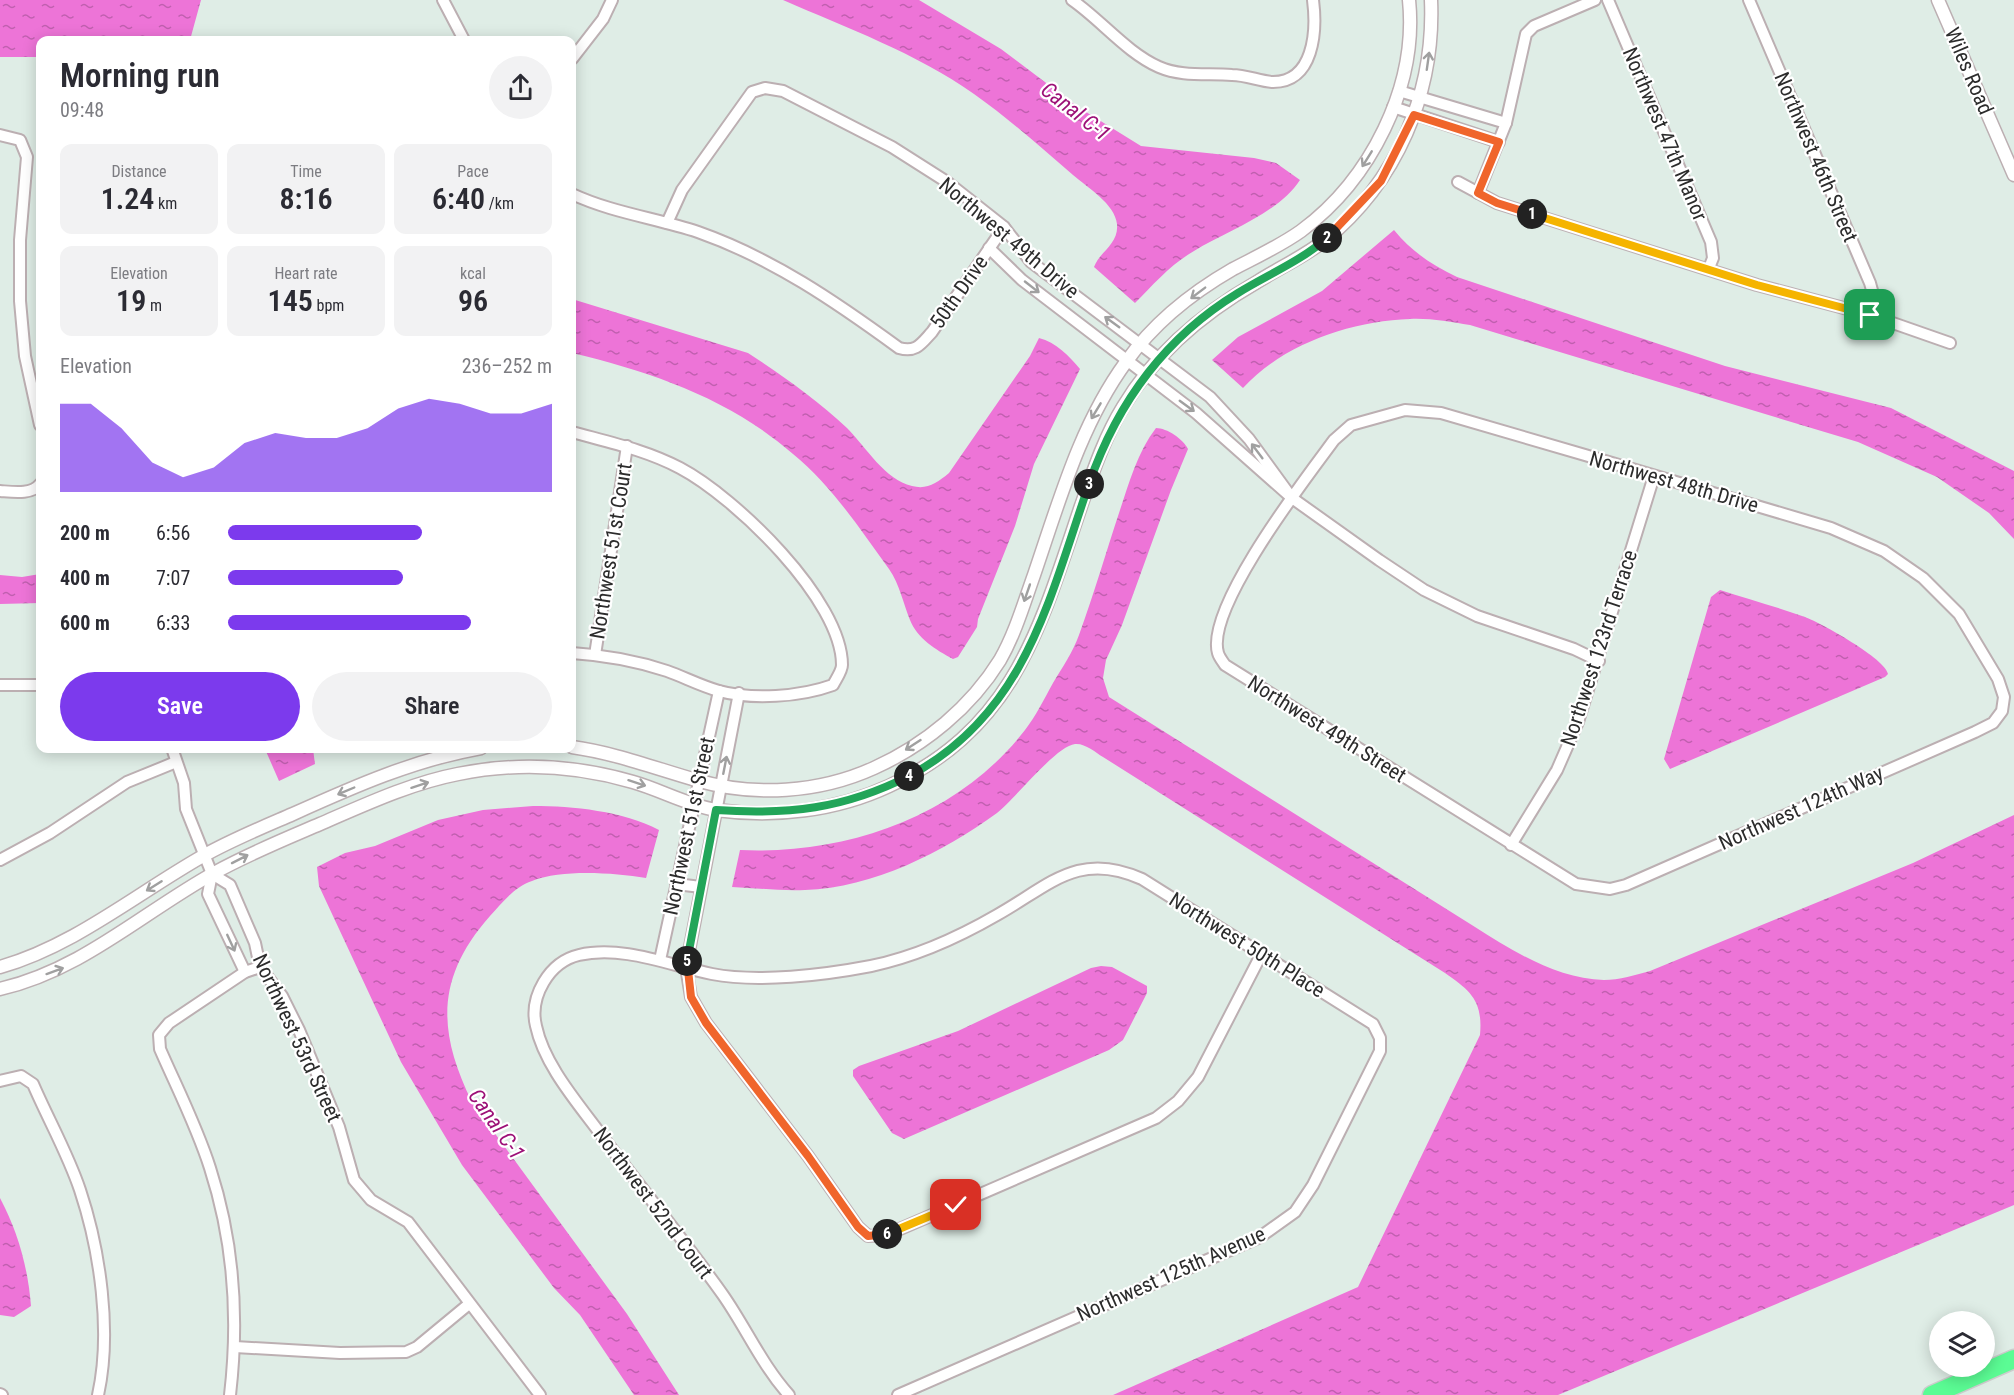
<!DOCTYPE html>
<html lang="en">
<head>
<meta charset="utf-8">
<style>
	body { margin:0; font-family:"Roboto Condensed",sans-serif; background:#f2f2f3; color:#2b2b33; height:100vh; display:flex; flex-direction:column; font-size:22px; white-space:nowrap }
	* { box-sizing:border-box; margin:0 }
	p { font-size:20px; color:#7c7c81 }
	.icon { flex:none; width:33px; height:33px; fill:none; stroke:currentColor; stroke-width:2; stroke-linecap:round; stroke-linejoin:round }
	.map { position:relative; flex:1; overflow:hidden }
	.details { position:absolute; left:36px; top:36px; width:540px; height:717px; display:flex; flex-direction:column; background:#fff; border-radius:12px; box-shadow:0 3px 15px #0003 }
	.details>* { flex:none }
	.buttons { position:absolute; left:1929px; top:1311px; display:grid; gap:12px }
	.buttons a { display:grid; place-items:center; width:66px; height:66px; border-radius:50%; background:#fff; box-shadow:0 3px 15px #0003; font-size:30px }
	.pin { position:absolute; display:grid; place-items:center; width:51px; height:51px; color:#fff; margin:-26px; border-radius:12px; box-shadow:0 3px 9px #0006 }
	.km { position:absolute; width:30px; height:30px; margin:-15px; border-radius:50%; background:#222; color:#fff; font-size:16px; line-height:30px; text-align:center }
	.round { display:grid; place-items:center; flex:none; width:63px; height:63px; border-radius:32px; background:#f2f2f3 }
	.headline { display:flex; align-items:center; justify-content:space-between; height:102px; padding:0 24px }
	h1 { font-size:33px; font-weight:600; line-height:45px }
	.figures { display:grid; grid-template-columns:repeat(3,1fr); gap:9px; height:102px; padding:6px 24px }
	.figures div { display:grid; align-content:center; border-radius:12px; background:#f2f2f3; text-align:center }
	.figures b { font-size:30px; font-weight:600 }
	.figures small { font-size:16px; font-weight:400 }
	.figures p { font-size:16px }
	.chart { height:168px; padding:12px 24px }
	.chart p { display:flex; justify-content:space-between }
	.chart svg { width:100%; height:108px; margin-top:6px; fill:#7c3aed; opacity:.7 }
	.cta { display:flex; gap:12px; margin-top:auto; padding:12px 24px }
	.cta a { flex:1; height:69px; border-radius:36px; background:#7c3aed; color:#fff; font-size:24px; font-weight:600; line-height:69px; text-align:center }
	.cta a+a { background:#f2f2f3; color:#2b2b33 }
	ul { padding:0 24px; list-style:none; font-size:20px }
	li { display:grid; grid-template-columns:96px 72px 1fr; align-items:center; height:45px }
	li i { height:15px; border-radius:8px; background:#7c3aed }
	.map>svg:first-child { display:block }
	.water { fill:url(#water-ripples) }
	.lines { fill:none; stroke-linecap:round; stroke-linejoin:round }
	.minor-casing { stroke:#bcafb2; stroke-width:14 }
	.tertiary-casing { stroke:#bcafb2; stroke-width:15 }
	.motorway-casing { stroke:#ccc; stroke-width:21 }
	.minor { stroke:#fff; stroke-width:10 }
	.tertiary { stroke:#fff; stroke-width:12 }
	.motorway { stroke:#5bfc94; stroke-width:18 }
	.oneway { stroke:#a0a0a0 }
	.split-1-casing { stroke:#fff; stroke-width:12 }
	.split-2-casing { stroke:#fff; stroke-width:12 }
	.split-3-casing { stroke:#fff; stroke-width:12 }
	.split-4-casing { stroke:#fff; stroke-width:12 }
	.split-5-casing { stroke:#fff; stroke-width:12 }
	.split-6-casing { stroke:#fff; stroke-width:12 }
	.split-7-casing { stroke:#fff; stroke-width:12 }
	.split-1 { stroke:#f5b400; stroke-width:8 }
	.split-2 { stroke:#f0652b; stroke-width:8 }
	.split-3 { stroke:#22a559; stroke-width:8 }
	.split-4 { stroke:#22a559; stroke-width:8 }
	.split-5 { stroke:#22a559; stroke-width:8 }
	.split-6 { stroke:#f0652b; stroke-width:8 }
	.split-7 { stroke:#f5b400; stroke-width:8 }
	.labels { text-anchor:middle; stroke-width:4.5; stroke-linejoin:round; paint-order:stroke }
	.street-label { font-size:21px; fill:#2c2c2c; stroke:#fff }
	.water-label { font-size:22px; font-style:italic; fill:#9c1077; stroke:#fff }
</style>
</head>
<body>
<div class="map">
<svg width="2014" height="1395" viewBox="0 0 2014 1395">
	<defs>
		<pattern id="water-ripples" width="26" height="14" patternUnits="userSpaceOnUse" patternTransform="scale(1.5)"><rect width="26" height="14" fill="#ed74d7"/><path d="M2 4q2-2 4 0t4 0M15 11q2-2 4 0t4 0" fill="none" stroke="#c05faf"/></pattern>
	</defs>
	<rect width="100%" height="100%" fill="#dfede6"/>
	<g class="water">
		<path d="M0,0H201L190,40H40V57H0Z"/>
		<path d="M783,0H919L1001,49L1078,107L1141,146L1254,158L1276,163L1300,180C1279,213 1227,231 1194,251C1171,264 1153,285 1135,303L1094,267C1100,251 1119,244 1117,224C1115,204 1087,187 1073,175C1041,147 1009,119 974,94C916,53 847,28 783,0Z"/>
		<path d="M1394,230C1412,252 1432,265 1457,277L1725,366L1891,408L2014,471V539L1989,513L1937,477L1858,442L1470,325C1450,322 1430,318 1410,319C1351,321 1283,344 1243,388L1212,360L1238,337L1322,291Z"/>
		<path d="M572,299L748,353C782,375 817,400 847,428C866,447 885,480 912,486C927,490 937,483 949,473L1030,356L1039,338C1056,342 1069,356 1080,369L1034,464L1015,526L978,619L977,627L958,657L953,659C936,650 917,638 910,620C903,603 900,585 889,569C860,529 832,486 793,454C730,399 652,372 572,353Z"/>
		<path d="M1156,428C1167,428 1183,439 1188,449L1171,490L1122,625L1106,660L1103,678L1109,697L1475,927C1513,951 1557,979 1604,980C1619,980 1636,975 1650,971L1913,863L2014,815V1205L1558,1395H1113L1358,1287L1480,1035C1483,1001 1471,991 1445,973L1103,757C1095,752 1085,743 1075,744C1056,746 1015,799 997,813C943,852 873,888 805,890C780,891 756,888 732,887L740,850C846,855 958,817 1025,730C1036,716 1044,699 1053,683C1062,668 1073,652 1079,635C1094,594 1106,552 1120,510C1129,483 1138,451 1156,428Z"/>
		<path d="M40,574V603L0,604V575L22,577Z"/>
		<path d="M1720,590C1748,599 1777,607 1805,617C1821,623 1886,659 1888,674L1885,677L1670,769L1664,759L1711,597Z"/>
		<path d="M265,749H313L315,764L279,781Z"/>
		<path d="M533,806C573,806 623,811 659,830L646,878C613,873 563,869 532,881C514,887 502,903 490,916C436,977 437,1031 472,1102L627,1314L679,1395H634L580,1315L554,1288L462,1165L401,1062L319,886L317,867L345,853L375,846L438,820L483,810Z"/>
		<path d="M1101,966L1112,967L1147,986V993L1123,1040L1109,1050L904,1139L892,1133L853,1076V1070L859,1066L958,1031L1091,968Z"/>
		<path d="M0,1198C18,1232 28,1268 31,1306L14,1317L0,1315Z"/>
	</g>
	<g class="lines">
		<defs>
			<g id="minor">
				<path d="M443,0L464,40"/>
				<path d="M1072,0C1101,20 1127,53 1159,67C1182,77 1207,73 1232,75C1246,75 1259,81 1272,82C1314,83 1317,31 1313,0"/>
				<path d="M1608,0L1711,242L1713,258L1709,268"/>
				<path d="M1749,0L1870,283L1875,301L1870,315"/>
				<path d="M572,59L603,19L612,0"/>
				<path d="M1399,91L1506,123"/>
				<path d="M1393,107L1499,142"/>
				<path d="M0,135L20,140L27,157L20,240V301L25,356L40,425"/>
				<path d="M1458,182L1497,203L1757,285L1870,315L1950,343"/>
				<path d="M1478,193L1506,123L1526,34L1534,26L1595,0"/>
				<path d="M572,194C613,213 656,218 698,232C772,258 836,302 899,348C916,353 921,344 932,332L1004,227"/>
				<path d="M667,223L682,190L752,92L765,88L783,91L892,147L947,182L1004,227L1031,262L1210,397L1249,439L1292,498"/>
				<path d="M989,248L1022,280L1196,413L1292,498L1379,560L1424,590L1477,616L1574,649L1599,661"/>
				<path d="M1405,410L1441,413L1585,455L1831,528L1884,551L1923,578L1959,614L1998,679L2004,697L2002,711L1993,723L1975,732L1626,885L1610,889L1576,884L1225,665C1223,662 1219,657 1218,653C1205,608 1306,478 1334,440L1351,425Z"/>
				<path d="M572,432C608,442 646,450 680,468C735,497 842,600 842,665C842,671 836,679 833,685C800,697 752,700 719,691C701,686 684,677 667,671C637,661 603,655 572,653"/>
				<path d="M0,491C13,492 32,495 40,484"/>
				<path d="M595,655L627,446"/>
				<path d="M0,685H40"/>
				<path d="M739,693L686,967L691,997L706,1023L808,1156L858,1227L868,1236L886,1235L1156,1118L1178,1101L1198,1077L1261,955"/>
				<path d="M172,748L184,783L186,809L212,874L208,894L245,972"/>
				<path d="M1511,845L1557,770L1578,722L1654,476"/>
				<path d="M0,860L50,833L127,782L176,762"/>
				<path d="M212,874L230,885L255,943L260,967L282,996L299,1030L339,1127L354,1180L371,1200L408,1222L540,1395"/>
				<path d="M676,884L701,887"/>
				<path d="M660,960L719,691"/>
				<path d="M0,1081L21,1076L33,1084C48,1119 68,1154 80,1190C100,1250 112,1332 98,1395"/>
				<path d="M235,1347L340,1353L406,1352L417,1347L469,1304"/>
				<path d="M0,1394L2,1395"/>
				<path d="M230,1395C239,1318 234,1242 210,1168C197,1127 177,1088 160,1049L159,1035L169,1023L245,972L260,967"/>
				<path d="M789,1395C762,1365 746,1328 723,1295C684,1240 640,1187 599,1132C576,1101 544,1064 536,1026C529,997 549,962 579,955C622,945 669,965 712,974C758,983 824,975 871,966C914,957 959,937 997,915C1049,886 1078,850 1142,879L1373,1024L1380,1038V1051L1313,1185L1295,1212L1260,1237L898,1395"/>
			</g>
			<g id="tertiary">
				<path d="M1938,0L2014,175"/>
				<path d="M572,747C615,753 654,768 696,780C754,797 819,793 874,768C925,745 971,707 1000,660C1015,634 1024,603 1034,575C1059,502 1080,425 1126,362C1153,324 1193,292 1233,269C1256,257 1280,246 1301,231C1370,180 1418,87 1409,0"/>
				<path d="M0,967C74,946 136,894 203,856C231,840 263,827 293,814C355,786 414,760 481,748"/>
				<path d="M0,989C82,970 142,913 214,873C248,854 285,839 320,824C364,805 411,783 458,774C517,762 575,765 633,782C661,790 687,805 716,810C774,818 836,811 889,786C1015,728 1040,627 1081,506C1093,472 1104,438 1123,407C1155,353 1203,313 1257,282C1279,268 1303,257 1324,241C1397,182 1435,93 1431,0"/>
			</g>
			<path id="motorway" d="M1932,1395L2014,1359"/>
		</defs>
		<use href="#minor" class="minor-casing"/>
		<use href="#tertiary" class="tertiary-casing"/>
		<use href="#motorway" class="motorway-casing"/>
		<use href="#minor" class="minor"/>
		<use href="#tertiary" class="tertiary"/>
		<use href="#motorway" class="motorway"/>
	</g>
	<defs><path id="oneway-shaft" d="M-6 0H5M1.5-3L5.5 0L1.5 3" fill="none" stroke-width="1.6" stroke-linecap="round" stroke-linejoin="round" transform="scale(1.5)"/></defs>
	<g class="oneway">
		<use href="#oneway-shaft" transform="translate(1428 61) rotate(-82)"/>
		<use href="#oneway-shaft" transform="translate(1367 159) rotate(122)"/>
		<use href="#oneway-shaft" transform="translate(1032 287) rotate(38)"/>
		<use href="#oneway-shaft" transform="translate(1198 293) rotate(143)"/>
		<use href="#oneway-shaft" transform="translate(1112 322) rotate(-144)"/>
		<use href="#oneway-shaft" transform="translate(1187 406) rotate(36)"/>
		<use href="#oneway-shaft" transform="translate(1096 411) rotate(121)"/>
		<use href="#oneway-shaft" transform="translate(1257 451) rotate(-127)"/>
		<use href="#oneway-shaft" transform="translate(1027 593) rotate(109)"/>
		<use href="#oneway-shaft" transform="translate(913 745) rotate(147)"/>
		<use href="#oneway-shaft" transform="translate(725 765) rotate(-79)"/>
		<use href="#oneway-shaft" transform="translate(637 783) rotate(18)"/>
		<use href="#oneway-shaft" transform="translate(420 785) rotate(-18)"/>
		<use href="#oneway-shaft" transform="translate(346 791) rotate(157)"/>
		<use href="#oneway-shaft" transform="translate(240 859) rotate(-27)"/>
		<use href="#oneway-shaft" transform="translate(154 886) rotate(148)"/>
		<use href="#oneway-shaft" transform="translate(231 943) rotate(65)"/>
		<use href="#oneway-shaft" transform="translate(55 971) rotate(-20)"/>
	</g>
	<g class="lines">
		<defs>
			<path id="split-1" d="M1532,214L1757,285L1870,315"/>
			<path id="split-2" d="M1327,238L1381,181L1414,115L1499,142L1478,193L1497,203L1532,214"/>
			<path id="split-3" d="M1089,484C1117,403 1164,338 1238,293C1267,275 1301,261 1327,238"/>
			<path id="split-4" d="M909,776C1026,714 1049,599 1089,484"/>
			<path id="split-5" d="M687,961L716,810C788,815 844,809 909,776"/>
			<path id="split-6" d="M687,961L691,997L706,1023L808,1156L858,1227L868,1236L887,1234"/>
			<path id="split-7" d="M887,1234L956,1205"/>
		</defs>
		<use href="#split-1" class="split-1-casing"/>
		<use href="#split-2" class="split-2-casing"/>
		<use href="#split-3" class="split-3-casing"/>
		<use href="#split-4" class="split-4-casing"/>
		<use href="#split-5" class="split-5-casing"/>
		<use href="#split-6" class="split-6-casing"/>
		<use href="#split-7" class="split-7-casing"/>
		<use href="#split-1" class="split-1"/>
		<use href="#split-2" class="split-2"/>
		<use href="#split-3" class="split-3"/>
		<use href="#split-4" class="split-4"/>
		<use href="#split-5" class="split-5"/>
		<use href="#split-6" class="split-6"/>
		<use href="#split-7" class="split-7"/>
	</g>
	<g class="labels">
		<g class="street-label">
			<text transform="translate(1969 71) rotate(67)" y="7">Wiles Road</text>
			<text transform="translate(1665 134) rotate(67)" y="7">Northwest 47th Manor</text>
			<text transform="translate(1816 157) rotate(67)" y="7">Northwest 46th Street</text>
			<text transform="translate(1009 238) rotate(40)" y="7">Northwest 49th Drive</text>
			<text transform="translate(959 292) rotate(-55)" y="7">50th Drive</text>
			<text transform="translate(1674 482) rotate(16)" y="7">Northwest 48th Drive</text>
			<text transform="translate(611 551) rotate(-81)" y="7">Northwest 51st Court</text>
			<text transform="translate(1599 648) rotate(-72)" y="7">Northwest 123rd Terrace</text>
			<text transform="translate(1327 729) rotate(32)" y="7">Northwest 49th Street</text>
			<text transform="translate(1801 808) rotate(-24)" y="7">Northwest 124th Way</text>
			<text transform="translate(689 826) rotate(-78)" y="7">Northwest 51st Street</text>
			<text transform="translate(1247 945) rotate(32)" y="7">Northwest 50th Place</text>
			<text transform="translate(297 1038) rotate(65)" y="7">Northwest 53rd Street</text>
			<text transform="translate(653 1203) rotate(53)" y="7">Northwest 52nd Court</text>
			<text transform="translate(1171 1274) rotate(-24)" y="7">Northwest 125th Avenue</text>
		</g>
		<g class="water-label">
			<text transform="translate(1076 111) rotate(38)" y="8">Canal C-1</text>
			<text transform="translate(497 1124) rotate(55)" y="8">Canal C-1</text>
		</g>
	</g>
</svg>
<div class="buttons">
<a><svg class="icon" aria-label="layers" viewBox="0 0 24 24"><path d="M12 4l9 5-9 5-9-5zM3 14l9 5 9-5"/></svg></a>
</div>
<div class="pin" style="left:1870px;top:315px;background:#1e9e55"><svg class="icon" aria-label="arrive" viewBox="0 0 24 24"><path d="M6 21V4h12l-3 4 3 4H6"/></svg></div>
<div class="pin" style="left:956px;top:1205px;background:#d93025"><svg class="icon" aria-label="check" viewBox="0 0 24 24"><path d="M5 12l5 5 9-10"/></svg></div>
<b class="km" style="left:1532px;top:214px">1</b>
<b class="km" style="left:1327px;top:238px">2</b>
<b class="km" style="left:1089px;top:484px">3</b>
<b class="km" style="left:909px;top:776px">4</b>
<b class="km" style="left:687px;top:961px">5</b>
<b class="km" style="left:887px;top:1234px">6</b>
<section class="details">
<div class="headline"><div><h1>Morning run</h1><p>09:48</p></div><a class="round"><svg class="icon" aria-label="share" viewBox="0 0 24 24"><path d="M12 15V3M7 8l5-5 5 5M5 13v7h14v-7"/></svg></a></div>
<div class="figures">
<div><p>Distance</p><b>1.24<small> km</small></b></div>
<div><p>Time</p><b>8:16</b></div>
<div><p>Pace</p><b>6:40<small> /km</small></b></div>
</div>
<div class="figures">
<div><p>Elevation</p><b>19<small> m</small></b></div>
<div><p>Heart rate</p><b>145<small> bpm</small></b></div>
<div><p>kcal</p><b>96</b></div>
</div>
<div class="chart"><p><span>Elevation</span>236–252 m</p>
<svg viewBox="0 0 160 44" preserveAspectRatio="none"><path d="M0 44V8L10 8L20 18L30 32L40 38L50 34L60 24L70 20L80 22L90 22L100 18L110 10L120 6L130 8L140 12L150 12L160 8V44z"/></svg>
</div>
<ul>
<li><b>200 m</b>6:56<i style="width:60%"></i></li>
<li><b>400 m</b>7:07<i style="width:54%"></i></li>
<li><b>600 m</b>6:33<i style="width:75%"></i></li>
</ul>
<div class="cta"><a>Save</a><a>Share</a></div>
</section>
</div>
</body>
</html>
